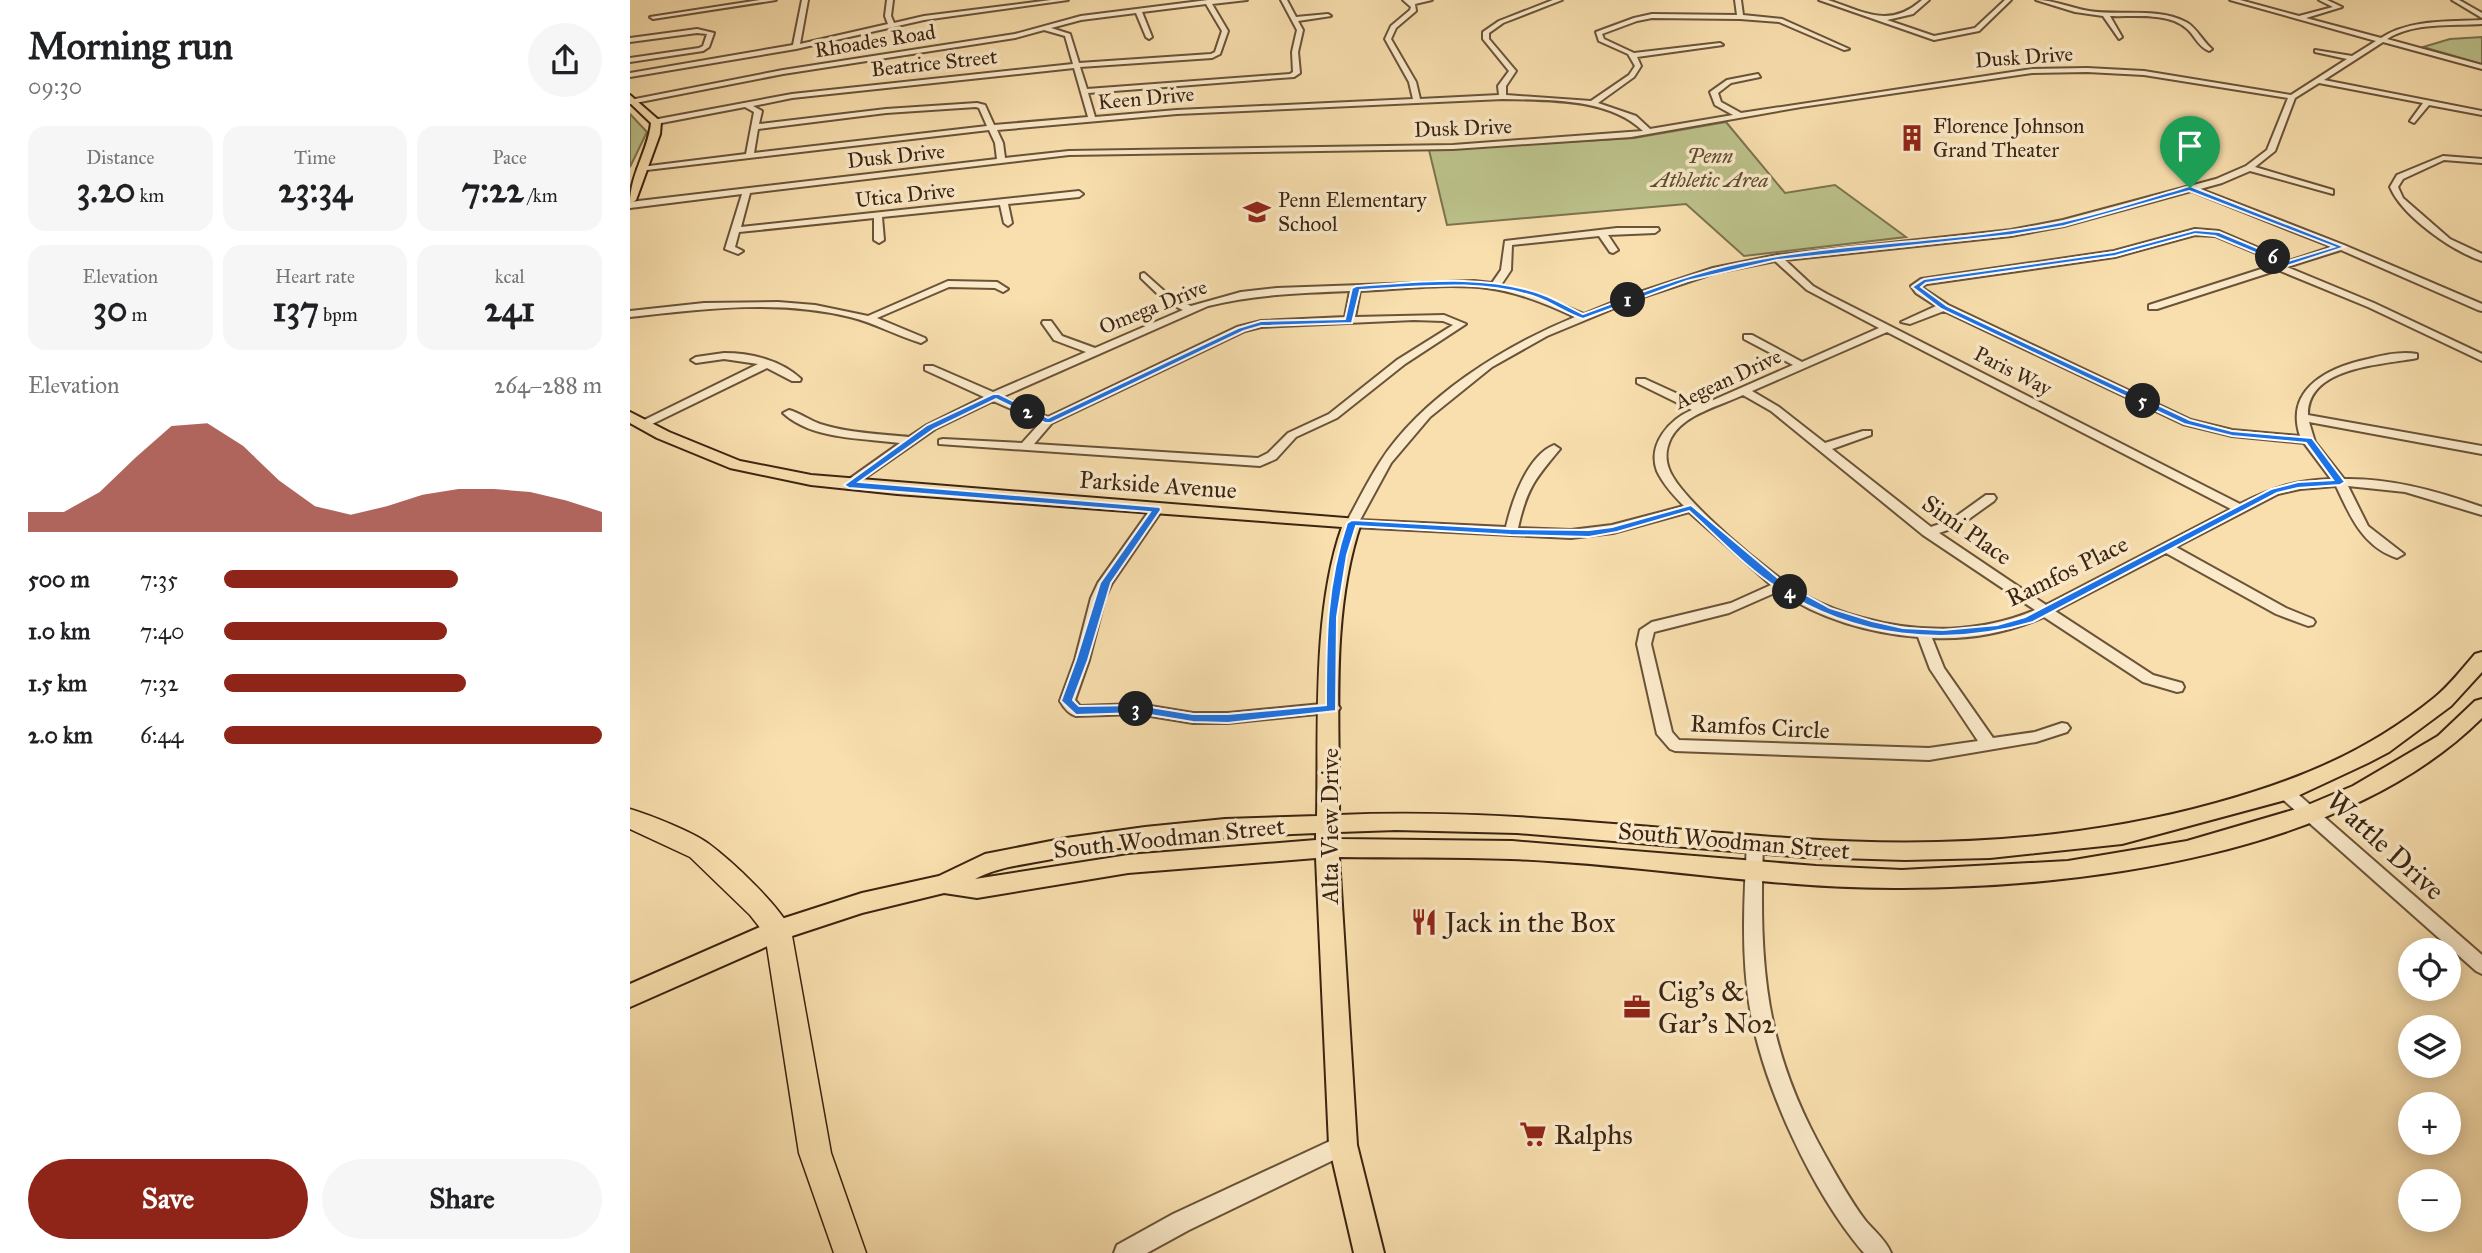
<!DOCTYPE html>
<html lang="en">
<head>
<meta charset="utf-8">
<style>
	body { margin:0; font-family:"IM FELL Great Primer",serif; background:#f6f6f6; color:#202124; height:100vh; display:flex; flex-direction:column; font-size:26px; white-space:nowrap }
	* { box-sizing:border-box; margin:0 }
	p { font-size:23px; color:#757577 }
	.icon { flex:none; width:38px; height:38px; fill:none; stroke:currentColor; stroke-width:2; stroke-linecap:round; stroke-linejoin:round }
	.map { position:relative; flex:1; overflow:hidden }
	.panel { display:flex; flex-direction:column; background:#fff; width:630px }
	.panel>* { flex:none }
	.tools { position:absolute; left:1768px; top:938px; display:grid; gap:14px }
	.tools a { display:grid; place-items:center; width:63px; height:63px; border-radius:50%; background:#fff; box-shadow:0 4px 18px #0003; font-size:35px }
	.pin { position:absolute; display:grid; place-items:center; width:60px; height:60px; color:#fff; margin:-72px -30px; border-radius:50% 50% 50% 0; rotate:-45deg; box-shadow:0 0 7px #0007 }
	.pin .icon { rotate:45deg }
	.km { position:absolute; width:35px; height:35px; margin:-18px; border-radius:50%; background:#222; color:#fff; font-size:19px; line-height:35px; text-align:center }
	.round { display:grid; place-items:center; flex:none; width:74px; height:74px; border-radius:37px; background:#f6f6f6 }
	.head { display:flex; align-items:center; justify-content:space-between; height:119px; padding:0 28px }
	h1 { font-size:38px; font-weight:800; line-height:52px }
	.stats { display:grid; grid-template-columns:repeat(3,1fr); gap:10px; height:119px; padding:7px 28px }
	.stats div { display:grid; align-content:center; border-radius:18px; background:#f6f6f6; text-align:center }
	.stats b { font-size:35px; font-weight:800 }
	.stats small { font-size:19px; font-weight:400 }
	.stats p { font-size:19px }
	.chart { height:196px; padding:14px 28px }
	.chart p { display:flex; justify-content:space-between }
	.chart svg { width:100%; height:126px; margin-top:7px; fill:#8f2418; opacity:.7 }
	.cta { display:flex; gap:14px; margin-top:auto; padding:14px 28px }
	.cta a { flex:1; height:80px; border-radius:42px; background:#8f2418; color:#fff; font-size:28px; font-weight:800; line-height:80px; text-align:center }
	.cta a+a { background:#f6f6f6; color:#202124 }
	ul { padding:0 28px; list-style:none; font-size:23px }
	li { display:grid; grid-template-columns:112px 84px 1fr; align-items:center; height:52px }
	li i { height:18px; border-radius:9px; background:#8f2418 }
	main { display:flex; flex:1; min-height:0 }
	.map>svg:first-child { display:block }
	.green { fill:#bcc28b; stroke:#7c734e; stroke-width:2 }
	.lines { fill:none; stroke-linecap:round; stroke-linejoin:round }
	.minor-casing { stroke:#6a5339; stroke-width:4 }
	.major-casing { stroke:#3b2412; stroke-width:4 }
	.highway-casing { stroke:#3b2412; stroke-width:3 }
	.minor { fill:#fbeaca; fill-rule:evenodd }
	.major { fill:#f9dfae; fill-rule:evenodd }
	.highway { fill:#f9dfae; fill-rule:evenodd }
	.route { fill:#1a73e8; stroke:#fff; stroke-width:2; fill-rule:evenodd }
	.labels { text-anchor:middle; stroke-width:7; stroke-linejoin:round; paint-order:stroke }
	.far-street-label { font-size:21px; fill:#3b2412; stroke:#fbeaca }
	.far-poi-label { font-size:21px; fill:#3b2412; stroke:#fbeaca; text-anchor:start }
	.far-park-label { font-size:21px; font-style:italic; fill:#5b4c30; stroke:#fbeaca }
	.street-label { font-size:24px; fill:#3b2412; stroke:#fbeaca }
	.near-street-label { font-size:28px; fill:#3b2412; stroke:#fbeaca }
	.near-poi-label { font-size:28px; fill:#3b2412; stroke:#fbeaca; text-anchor:start }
</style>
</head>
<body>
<main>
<section class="panel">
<div class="head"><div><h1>Morning run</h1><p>09:30</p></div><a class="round"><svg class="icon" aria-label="share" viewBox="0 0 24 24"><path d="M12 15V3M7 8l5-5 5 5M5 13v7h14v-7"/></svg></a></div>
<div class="stats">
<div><p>Distance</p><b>3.20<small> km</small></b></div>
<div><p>Time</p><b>23:34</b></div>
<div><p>Pace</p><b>7:22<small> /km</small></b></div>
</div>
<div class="stats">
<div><p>Elevation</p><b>30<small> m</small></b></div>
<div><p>Heart rate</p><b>137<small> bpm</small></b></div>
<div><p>kcal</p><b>241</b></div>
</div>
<div class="chart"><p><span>Elevation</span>264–288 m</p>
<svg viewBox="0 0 160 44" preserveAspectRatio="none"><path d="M0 44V37L10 37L20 30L30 18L40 7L50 6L60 14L70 26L80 35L90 38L100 35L110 31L120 29L130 29L140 30L150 33L160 37V44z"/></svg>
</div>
<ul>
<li><b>500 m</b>7:35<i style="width:62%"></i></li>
<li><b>1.0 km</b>7:40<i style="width:59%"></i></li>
<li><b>1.5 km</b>7:32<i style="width:64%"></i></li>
<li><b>2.0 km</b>6:44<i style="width:100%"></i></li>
</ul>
<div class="cta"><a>Save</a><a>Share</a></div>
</section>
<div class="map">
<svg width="1852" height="1253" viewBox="0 0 1852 1253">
	<rect width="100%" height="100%" fill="#f9dfae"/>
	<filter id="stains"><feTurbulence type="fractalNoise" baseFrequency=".00286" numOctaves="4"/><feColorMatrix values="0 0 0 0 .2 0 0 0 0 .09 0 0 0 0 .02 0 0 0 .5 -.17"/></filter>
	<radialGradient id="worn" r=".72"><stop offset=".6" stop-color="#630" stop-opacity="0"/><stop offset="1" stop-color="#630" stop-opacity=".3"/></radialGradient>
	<g class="green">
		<path d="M1852,37V64L1793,47L1820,39Z"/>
		<path d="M0,114L17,132L0,167Z"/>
		<path d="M1096,122L1155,193L1205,185L1276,237L1114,256L1056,204L817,225L799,150L1004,138Z"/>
	</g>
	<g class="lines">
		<defs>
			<g id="minor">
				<path d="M130,0H146L23,19L20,17Z"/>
				<path d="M172,0H178L170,44L258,24L255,16L257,0H263L261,16L264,23L294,16L421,0H438L294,20L166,49L0,77V73L163,45Z"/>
				<path d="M578,0H617L582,4L598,31L590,54L582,58L450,67L457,89L660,74L663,72L662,52L667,30L651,0H657L666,17L698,14L701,16L668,21L673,30L668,52L670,73L664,77L458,93L465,117L547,110L783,99L779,82L755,39L761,26L780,10L781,7L773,0H802L785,4L786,11L766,28L761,39L786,82L790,99L869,95L868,86L879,71L853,39V32L869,21L923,0H932L873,23L859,33V39L886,71L876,86V95L961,101L999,75L1005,66L998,54L969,41L966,32L1004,18L1022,14L1107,15L1105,0H1111L1113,15L1152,19L1219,49L1214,50L1149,22L1110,19L1022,18L1007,21L972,34L974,39L1004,53L1090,43L1093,45L1007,57L1011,66L1004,77L968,103L1006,116L1020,129L1103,115L1085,105L1080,92L1097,80L1128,74L1130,77L1101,83L1088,93L1091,102L1111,113L1402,69L1457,68L1514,71L1661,95L1717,59L1685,52V50L1722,56L1746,41L1600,0H1610L1669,16L1703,7L1689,0H1697L1712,7L1676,18L1751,38C1780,19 1818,22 1852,20V24C1821,26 1784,22 1757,39L1852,65V69L1753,42L1694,80L1852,111V115L1799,105L1784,123L1780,121L1793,103L1689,83L1665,98L1645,151L1625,167L1703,190V194L1620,171L1592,183L1570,189L1714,245L1852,304V311L1848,310L1711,250L1657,267L1744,303L1852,354V361L1738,307L1648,270L1527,309H1519V305L1650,263L1585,236L1565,235L1485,257L1297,284L1291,287L1318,305L1561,420L1602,430L1670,436C1654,388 1700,367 1738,359C1753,355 1771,351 1787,354V358C1754,365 1677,366 1678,415L1852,446V454L1679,422L1685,442L1714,479C1761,478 1808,491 1852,507V515L1775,492L1718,486L1738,526L1774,554L1767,558C1733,547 1720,516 1706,486L1670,489L1648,494L1546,547L1656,608L1683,619L1685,622L1683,625L1678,626L1646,614L1536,553L1425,611L1523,675L1552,683L1554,687L1552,691L1547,692L1513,682L1414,617C1379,632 1341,640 1302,638L1314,668L1363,738L1405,732L1432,723L1437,724L1440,728L1437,732L1406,742L1299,760L1045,751L1040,749L1027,734L1007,644L1010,630L1022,622L1101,603L1141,585L1059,512L983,533L941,538L722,527L716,523C727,503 737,482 750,462C792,397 874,346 945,317C917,304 888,292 857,288C816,283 771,289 730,291L725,317L814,315L836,324L775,364L707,418L666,437L646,459L630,466L309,444V440L313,439L392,443L411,422L363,401L305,429L219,489L213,485L215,482L270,443C234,438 182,440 153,413L159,410C170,413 179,420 190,424C218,433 249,434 279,437L297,425L354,397L295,370V366H303L363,392L456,352L424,340L412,323L413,321H421L432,336L465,348L553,310L536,302L511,278V274L514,273L542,298L561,306L611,292L647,288L844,281L862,283L871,270L875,241L987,228H1028L1029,230L1025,233L978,235L988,250L983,253L980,252L969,236L882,245L881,270L871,285L903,293L954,314L998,296L1083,268L1147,255L1381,230L1433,220L1586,179L1616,166L1637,150L1658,98L1514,75L1457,72L1402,73L1171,107L1001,137L823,149L439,155L120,193L111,227L449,191L453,194L449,197L378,204L382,223L378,226L374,223L370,205L252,217L254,240L249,243L244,240V218L109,232L105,247L113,251L108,254L95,249L112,194L0,208V202L367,159L365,143L359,130L8,171L7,169L11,167L116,154L124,112L115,107L26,124L22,122L23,120L162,94L443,64L435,36L414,30L385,38L153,74L0,104V100L153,70L385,34L451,16ZM576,4L592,31L585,52L581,54L449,63L440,34L421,28L451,20L506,13L516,37L519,39L522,37L512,12ZM444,68L458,117L364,125L355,105L347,103L256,109L129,124L132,111L123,106L162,98ZM873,99C918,100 979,98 1013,131L823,145L439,151L375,158L373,143L367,130L547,114ZM346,107L349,108L357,126L124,153L128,129L256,113ZM1561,191L1702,247L1659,261L1589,231L1565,229L1484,251L1291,279L1281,286L1286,293L1306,306L1271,322L1280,324L1314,311L1553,424L1602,436L1674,443L1701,479C1666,480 1641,488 1610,504L1197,294L1183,286L1155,260L1381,236L1434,226ZM1145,261L1177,290L1249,328L1172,362L1122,335H1114V339L1163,365L1072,405L1015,379H1007V383L1062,410C1040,419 1017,444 1027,471C1033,484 1044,496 1054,506L982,525L941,530L888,528C897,488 905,479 930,449L924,445C897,456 882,501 876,527L730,520L761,463L800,417L862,367L917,336L1004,300L1085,273ZM720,291L715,317L631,321L607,327L418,417L372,397L578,306C626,294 672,293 720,291ZM784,320L813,321L823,325L767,360L699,414L658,433L638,453L628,458L404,444L422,423L615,331L631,327ZM1257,332L1601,509L1416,605L1309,533L1329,526L1364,501L1366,498L1364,495H1356L1321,520L1301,527L1202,449L1241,435V431H1233L1195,443L1149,407L1122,391ZM1113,395L1141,411L1293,535L1405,610C1350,633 1290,634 1233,618C1213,613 1193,605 1174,595C1144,577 1050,500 1039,469C1035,459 1036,448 1041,438C1054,414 1090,406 1113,395ZM1149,591C1189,619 1240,633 1288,637L1300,669L1348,741L1299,748L1049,740L1042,732L1021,644L1024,632L1099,613Z"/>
				<path d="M1189,0H1198C1235,12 1259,29 1292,0H1299L1283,14L1257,20L1304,36L1345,28L1375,0H1381L1349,31L1304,40Z"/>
				<path d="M1406,0C1424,0 1441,8 1459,11C1490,16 1527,7 1556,22C1567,28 1573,42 1582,49L1579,51C1567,46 1565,35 1556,28C1538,12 1502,17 1480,16L1492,37L1489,39L1473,16L1445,12Z"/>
				<path d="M1822,0H1829L1852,13V18Z"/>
				<path d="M67,29L84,33L79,47L73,51L0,62V58L69,48L73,46L77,34L67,33L0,42V38Z"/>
				<path d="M1813,156L1852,159V163L1814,160L1773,179L1768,187L1773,198L1820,239L1852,254V261C1822,251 1772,216 1760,187L1767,175Z"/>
				<path d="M318,281L367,282L378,289L373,292L365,288L319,287L247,318L295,338L296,340L291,343C267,336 245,323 220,317C148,299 72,309 0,317V311L74,303L148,302L185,305L238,316Z"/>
				<path d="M94,353C121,353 151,360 171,379L170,381H162L137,368L16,427H8V423L128,364L94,359L66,363L61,360L66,357Z"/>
				<path d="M526,506L532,510L482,583L475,598L459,660L445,700L450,706L508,704L563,713H598L702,703L707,704L710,708L707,712L598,723H563L508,714L446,716C439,714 434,708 430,701L445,660L461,598L468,583L522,507Z"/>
				<path d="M1655,786L1661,788L1852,955V974L1846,971L1649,796L1647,792L1649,788Z"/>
				<path d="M1125,838L1131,839L1133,844C1129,966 1134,1048 1196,1157C1208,1178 1220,1200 1235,1220C1244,1231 1256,1240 1261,1253H1234C1183,1194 1133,1086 1120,1009C1111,955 1114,899 1117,844L1119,839Z"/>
				<path d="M713,1135L720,1138L723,1145L720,1152L559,1230L517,1253H484L487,1245L543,1214Z"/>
			</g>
			<g id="major">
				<path d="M0,95L31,122L30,134L6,200L0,204C0,174 18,151 21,123L0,103Z"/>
				<path d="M0,412L39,432L110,461L181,475L728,519L731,523C700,614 710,720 709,815C865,808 1018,829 1173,839C1311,848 1453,840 1586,803C1669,780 1737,752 1804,698C1819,686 1832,669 1845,654L1852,652V672L1821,706L1759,752L1738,763L1663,798L1492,844L1360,858L1275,860L1175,857L887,833L766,830L709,832V839L882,841L1186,866L1272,870L1438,861L1557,841L1673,807L1723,786L1808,736L1845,701L1852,699V718C1715,854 1457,887 1272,888C1142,889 1012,864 881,859C824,857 766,858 709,857L727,1145L754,1253H724L699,1145L686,858L498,873L347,898L314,893L232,913L156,938L0,1007V984L139,923L232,893L309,876L355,854L436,838L515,827L595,819L687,816C689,726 682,612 712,527L267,494L181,485L100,468L27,438L0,423ZM686,833V840L498,855L345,879C367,867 392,865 417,860C506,842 596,837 686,833Z"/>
			</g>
			<path id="highway" d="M0,809C20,815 63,832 79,844C102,861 149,905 161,930L201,1153L236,1253H204L169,1153L135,934L120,915L60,857L0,829Z"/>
		</defs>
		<use href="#minor" class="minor-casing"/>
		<use href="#major" class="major-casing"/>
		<use href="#highway" class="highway-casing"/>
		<use href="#minor" class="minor"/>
		<use href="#major" class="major"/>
		<use href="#highway" class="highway"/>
	</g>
	<path class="route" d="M1560,186L1715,247L1657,266L1585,236L1565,234L1485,256L1296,283L1291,287L1317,306L1560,420L1602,431L1682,438L1715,482L1710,485L1668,488L1647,493L1403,622C1317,648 1224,638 1148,588C1117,569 1087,536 1059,511L987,532L959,537L881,535L726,526L717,555L707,617L706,711L598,723L563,722L508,713L446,715L431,701L446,660L470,583L520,512L219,488L214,485L297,425L363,394H369L418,418L608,328L631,321L715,319L722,288L726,286C788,282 855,273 914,295C927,300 940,308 953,314C1005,295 1056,274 1110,263C1215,241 1325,243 1431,222C1475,213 1517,198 1560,186ZM1559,191L1704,247L1658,261L1589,232L1565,230L1484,252L1294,279L1282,287L1311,309L1554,424L1602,436L1676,443L1703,480L1668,482L1641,489L1395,617L1367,625L1313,630L1273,628L1242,621L1200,608L1154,583L1061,505L982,527L959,530L881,529L722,520L717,523C696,585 696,641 696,705L598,714H563L508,705L449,706L443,700L458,660L481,583L531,510L530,507L229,482L304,429L366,399L415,423H421L614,331L631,326L722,323L730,290C788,287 852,278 908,298C924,304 937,314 953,319L1057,281L1147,260L1381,235L1434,226Z"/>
	<defs>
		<symbol id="building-bare" viewBox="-9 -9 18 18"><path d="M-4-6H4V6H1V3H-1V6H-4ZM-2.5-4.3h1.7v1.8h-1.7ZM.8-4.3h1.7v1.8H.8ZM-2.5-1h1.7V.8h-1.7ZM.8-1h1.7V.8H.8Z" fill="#8f2418" stroke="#fbeaca" stroke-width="2.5" paint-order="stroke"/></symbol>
		<symbol id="school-bare" viewBox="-9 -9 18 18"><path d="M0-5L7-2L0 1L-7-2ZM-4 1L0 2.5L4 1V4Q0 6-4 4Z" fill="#8f2418" stroke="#fbeaca" stroke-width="2.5" paint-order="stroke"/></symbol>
		<symbol id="restaurant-bare" viewBox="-9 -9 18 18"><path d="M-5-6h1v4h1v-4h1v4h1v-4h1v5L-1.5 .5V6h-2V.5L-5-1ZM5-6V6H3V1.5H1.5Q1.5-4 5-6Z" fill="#8f2418" stroke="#fbeaca" stroke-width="2.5" paint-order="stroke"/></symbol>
		<symbol id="office-bare" viewBox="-9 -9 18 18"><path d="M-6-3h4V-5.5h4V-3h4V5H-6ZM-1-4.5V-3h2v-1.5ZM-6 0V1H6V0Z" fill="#8f2418" stroke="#fbeaca" stroke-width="2.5" paint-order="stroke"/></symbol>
		<symbol id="supermarket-bare" viewBox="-9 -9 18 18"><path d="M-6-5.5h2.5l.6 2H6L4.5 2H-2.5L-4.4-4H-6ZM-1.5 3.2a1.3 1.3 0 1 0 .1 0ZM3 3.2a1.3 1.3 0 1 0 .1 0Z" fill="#8f2418" stroke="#fbeaca" stroke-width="2.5" paint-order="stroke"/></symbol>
	</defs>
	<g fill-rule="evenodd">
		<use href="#building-bare" x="1263" y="119" width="38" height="38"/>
		<use href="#school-bare" x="608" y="193" width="38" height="38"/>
		<use href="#restaurant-bare" x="775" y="903" width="38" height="38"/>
		<use href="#office-bare" x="988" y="988" width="38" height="38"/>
		<use href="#supermarket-bare" x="884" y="1115" width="38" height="38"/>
	</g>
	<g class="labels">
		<g class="far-street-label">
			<text transform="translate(245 41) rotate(-9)" y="7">Rhoades Road</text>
			<text transform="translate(1394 57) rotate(-4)" y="7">Dusk Drive</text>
			<text transform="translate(304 63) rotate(-6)" y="7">Beatrice Street</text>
			<text transform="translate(516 98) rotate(-5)" y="7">Keen Drive</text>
			<text transform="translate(833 128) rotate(-2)" y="7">Dusk Drive</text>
			<text transform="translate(266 156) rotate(-6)" y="7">Dusk Drive</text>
			<text transform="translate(275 195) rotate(-6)" y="7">Utica Drive</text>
			<text transform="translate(523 307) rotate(-22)" y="7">Omega Drive</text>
			<text transform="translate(1383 371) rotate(27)" y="7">Paris Way</text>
			<text transform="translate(1098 379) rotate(-25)" y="7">Aegean Drive</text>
		</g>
		<g class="far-poi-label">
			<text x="1303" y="133">Florence Johnson<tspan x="1303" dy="24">Grand Theater</tspan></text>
			<text x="648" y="207">Penn Elementary<tspan x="648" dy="24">School</tspan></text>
		</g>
		<g class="far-park-label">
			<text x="1080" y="163">Penn<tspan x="1080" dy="24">Athletic Area</tspan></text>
		</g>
		<g class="street-label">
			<text transform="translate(528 485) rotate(4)" y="8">Parkside Avenue</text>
			<text transform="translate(1337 530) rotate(35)" y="8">Simi Place</text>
			<text transform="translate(1437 571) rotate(-26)" y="8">Ramfos Place</text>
			<text transform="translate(1130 727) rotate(3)" y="8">Ramfos Circle</text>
			<text transform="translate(700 826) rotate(-90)" y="8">Alta View Drive</text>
			<text transform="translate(539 838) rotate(-6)" y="8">South Woodman Street</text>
			<text transform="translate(1104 841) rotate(5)" y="8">South Woodman Street</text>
		</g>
		<g class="near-street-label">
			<text transform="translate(1756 845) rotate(42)" y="10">Wattle Drive</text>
		</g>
		<g class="near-poi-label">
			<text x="815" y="932">Jack in the Box</text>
			<text x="1028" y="1001">Cig's &amp;<tspan x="1028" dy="32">Gar's No2</tspan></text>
			<text x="924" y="1144">Ralphs</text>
		</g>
	</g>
	<rect width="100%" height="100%" filter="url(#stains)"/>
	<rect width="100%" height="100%" fill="url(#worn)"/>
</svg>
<div class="tools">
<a><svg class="icon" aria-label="locate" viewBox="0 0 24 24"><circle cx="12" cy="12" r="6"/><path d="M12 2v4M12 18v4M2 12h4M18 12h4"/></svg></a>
<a><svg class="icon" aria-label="layers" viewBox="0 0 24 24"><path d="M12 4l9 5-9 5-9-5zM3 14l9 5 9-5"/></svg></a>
<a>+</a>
<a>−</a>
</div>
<div class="pin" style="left:1560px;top:188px;background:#1e9e55"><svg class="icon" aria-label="arrive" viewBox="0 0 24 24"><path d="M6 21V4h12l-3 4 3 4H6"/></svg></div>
<b class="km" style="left:998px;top:300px">1</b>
<b class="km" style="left:398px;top:412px">2</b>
<b class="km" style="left:506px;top:709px">3</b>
<b class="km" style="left:1160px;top:592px">4</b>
<b class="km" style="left:1513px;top:401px">5</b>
<b class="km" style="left:1643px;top:257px">6</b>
</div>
</main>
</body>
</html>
